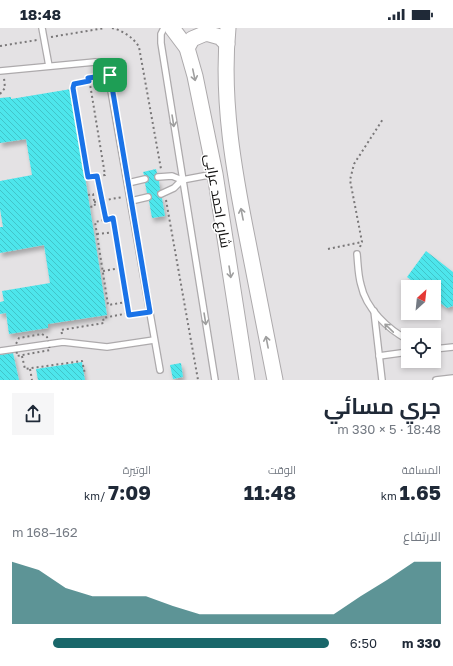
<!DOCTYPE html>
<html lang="ar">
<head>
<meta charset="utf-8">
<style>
	body { margin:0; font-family:"Golos Text",Cairo,sans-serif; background:#f6f6f7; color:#1f2937; direction:rtl; height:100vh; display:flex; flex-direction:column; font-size:15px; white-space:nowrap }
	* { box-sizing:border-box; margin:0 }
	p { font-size:13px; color:#747a83 }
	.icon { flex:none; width:22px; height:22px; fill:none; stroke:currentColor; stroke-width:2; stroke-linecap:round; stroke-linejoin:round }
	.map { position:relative; height:352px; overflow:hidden; direction:ltr }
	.panel { display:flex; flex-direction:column; background:#fff; flex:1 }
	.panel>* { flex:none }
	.needle { width:26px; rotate:27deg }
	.buttons { position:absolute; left:401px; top:252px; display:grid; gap:8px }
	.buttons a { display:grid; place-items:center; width:40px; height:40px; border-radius:0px; background:#fff; box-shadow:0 2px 6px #0003; font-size:20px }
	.pin { position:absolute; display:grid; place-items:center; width:34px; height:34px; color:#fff; margin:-17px; border-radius:8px; box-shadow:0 2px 6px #0006 }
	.round { display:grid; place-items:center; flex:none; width:42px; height:42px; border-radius:0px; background:#f6f6f7 }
	.overview { display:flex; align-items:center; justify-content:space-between; height:68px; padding:0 12px }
	h1 { font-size:22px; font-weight:700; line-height:30px }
	.stats { display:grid; grid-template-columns:repeat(3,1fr); gap:6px; height:68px; padding:4px 12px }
	.stats div { display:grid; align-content:center }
	.stats b { font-size:20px; font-weight:700 }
	.stats small { font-size:11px; font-weight:400 }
	.stats p { font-size:11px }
	.chart { height:112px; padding:8px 12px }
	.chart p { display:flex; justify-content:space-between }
	.chart svg { width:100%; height:72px; margin-top:4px; fill:#19676a; opacity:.7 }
	ul { padding:0 12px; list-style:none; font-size:13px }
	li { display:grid; grid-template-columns:64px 48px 1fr; align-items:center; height:30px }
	li i { height:10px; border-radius:5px; background:#19676a }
	.status { display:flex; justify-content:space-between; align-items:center; height:28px; padding:0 20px; background:#fff; direction:ltr }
	.status svg { height:11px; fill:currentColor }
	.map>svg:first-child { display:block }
	.building { fill:url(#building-back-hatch); filter:url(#shadow) }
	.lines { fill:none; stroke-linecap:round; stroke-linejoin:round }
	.service-casing { stroke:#adaaac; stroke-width:8 }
	.secondary-casing { stroke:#adaaac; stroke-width:17 }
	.path { stroke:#7a7879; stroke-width:2; stroke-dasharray:2 3; stroke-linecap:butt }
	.service { stroke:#fff; stroke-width:5.5 }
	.secondary { stroke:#fff; stroke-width:15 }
	.oneway { stroke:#9f9f9f }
	.route-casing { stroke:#fff; stroke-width:8 }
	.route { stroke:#1a73e8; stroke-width:5 }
	.labels { text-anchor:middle; stroke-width:3; stroke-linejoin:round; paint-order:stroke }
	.street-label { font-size:14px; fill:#0f0e0e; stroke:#fff }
</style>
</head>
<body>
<div class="status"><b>18:48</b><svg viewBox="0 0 49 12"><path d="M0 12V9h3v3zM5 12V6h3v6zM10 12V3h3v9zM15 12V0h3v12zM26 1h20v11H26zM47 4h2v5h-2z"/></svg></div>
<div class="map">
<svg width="453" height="352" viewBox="0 0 453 352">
	<defs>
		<pattern id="building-back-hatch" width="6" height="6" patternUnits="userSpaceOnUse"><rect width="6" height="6" fill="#4ee6ec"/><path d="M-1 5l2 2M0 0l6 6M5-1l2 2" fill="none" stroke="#43c4c9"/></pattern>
		<filter id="shadow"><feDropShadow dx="2" dy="4" stdDeviation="2" flood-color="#0004"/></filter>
	</defs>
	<rect width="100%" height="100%" fill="#e4e2e4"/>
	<g class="building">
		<path d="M71,61L107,287L48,296V300L9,306L6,285L0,286V274L4,273L2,263L50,255L44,217L0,225V199H3L0,181V153L32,147L26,111L0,115V70L11,69V71Z"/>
		<path d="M156,141L157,145L154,150L159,153L160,162L157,164V167L162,170L165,188L152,190L149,173L152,168L147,165L145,155L149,150L148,148L144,147L143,144Z"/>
		<path d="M426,223L453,244V278L447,280L434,270V259H420L407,249Z"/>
		<path d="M13,325L19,352H0V327Z"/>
		<path d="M82,334L85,352H38L36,341Z"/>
		<path d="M181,335L183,349L173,351L170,337Z"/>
	</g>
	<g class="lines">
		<defs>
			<g id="service">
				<path d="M42,0L49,38"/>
				<path d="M164,0L161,6V15L215,352"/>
				<path d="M0,43L95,34L102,35L107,40L160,342"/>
				<path d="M158,149L172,148L182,152L214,146"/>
				<path d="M128,155L145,151"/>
				<path d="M161,166L174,160L182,152"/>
				<path d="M131,173L148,169"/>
				<path d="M357,226C358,236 358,247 361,257C366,281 388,301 408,312"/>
				<path d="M374,283L382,352"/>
				<path d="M434,321L453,319"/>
				<path d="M0,323L63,314L107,319L154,312"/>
				<path d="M379,328L408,324"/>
				<path d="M436,352L453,350"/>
			</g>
			<g id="secondary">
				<path d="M172,0L187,20L195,48L215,146L247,352"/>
				<path d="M228,0C221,72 234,144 248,214C257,260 266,306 275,352"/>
				<path d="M187,20L192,11L206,5L220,9L227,16"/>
			</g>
		</defs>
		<use href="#service" class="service-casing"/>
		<use href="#secondary" class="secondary-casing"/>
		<g class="path">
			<path d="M112,0C122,2 134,10 139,19L161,141"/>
			<path d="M51,9L105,0"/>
			<path d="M0,18L37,12"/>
			<path d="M89,53L74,56L73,60L88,149L105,147L89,50L100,48"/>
			<path d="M0,66L5,60L4,50"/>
			<path d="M97,148L106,191"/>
			<path d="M88,167L93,166L95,178L90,179"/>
			<path d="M166,172L198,352"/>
			<path d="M94,174L123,169"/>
			<path d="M97,206L115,204"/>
			<path d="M360,219L362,214L350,152L354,136L383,91"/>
			<path d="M328,221L362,214"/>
			<path d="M103,243L121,240"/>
			<path d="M127,274L108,277L95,194L113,190L129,285V287L142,285"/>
			<path d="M42,306L47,309L50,322L17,328L16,316L19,310Z"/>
			<path d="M62,306L61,302L104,295L103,290L129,285"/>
			<path d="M22,328L25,341L82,333L85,346"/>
			<path d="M30,341L32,352"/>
		</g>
		<use href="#service" class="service"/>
		<use href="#secondary" class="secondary"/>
	</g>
	<defs><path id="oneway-shaft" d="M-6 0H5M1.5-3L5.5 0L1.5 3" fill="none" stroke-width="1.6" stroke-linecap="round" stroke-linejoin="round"/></defs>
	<g class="oneway">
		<use href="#oneway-shaft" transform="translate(194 47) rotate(78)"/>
		<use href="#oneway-shaft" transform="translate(173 93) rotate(81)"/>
		<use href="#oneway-shaft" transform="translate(242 186) rotate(-101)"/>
		<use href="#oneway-shaft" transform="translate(230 244) rotate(81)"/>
		<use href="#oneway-shaft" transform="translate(205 291) rotate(81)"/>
		<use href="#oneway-shaft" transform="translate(389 300) rotate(-136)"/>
		<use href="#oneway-shaft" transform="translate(267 314) rotate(-101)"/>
	</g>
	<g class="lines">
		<defs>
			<path id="route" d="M110,47L150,284L129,287L113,190L106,192L97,148L88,149L73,60L74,56L89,53L88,50Z"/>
		</defs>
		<use href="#route" class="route-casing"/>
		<use href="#route" class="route"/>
	</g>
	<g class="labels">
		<g class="street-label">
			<text transform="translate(218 173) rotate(80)" y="5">شارع احمد عرابى</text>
		</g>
	</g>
</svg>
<div class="buttons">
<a><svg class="needle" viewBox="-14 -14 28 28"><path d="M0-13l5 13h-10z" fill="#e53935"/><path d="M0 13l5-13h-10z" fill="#747a83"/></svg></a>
<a><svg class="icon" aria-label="locate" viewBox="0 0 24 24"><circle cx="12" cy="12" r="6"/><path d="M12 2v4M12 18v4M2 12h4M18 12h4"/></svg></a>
</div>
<div class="pin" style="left:110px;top:47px;background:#1e9e55"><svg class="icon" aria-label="arrive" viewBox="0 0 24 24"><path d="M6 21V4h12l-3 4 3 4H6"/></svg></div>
</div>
<section class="panel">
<div class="overview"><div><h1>جري مسائي</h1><p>18:48 · 5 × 330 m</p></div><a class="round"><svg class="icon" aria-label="share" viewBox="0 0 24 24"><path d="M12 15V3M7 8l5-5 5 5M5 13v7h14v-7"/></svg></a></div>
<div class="stats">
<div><p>المسافة</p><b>1.65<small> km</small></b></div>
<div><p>الوقت</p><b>11:48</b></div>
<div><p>الوتيرة</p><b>7:09<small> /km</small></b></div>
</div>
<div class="chart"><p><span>الارتفاع</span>162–168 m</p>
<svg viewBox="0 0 160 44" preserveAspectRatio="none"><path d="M0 44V6L10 11L20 22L30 27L40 27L50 27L60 33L70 38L80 38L90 38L100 38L110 38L120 38L130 27L140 17L150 6L160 6V44z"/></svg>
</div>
<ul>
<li><b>330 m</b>6:50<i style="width:87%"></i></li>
</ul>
</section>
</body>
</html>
